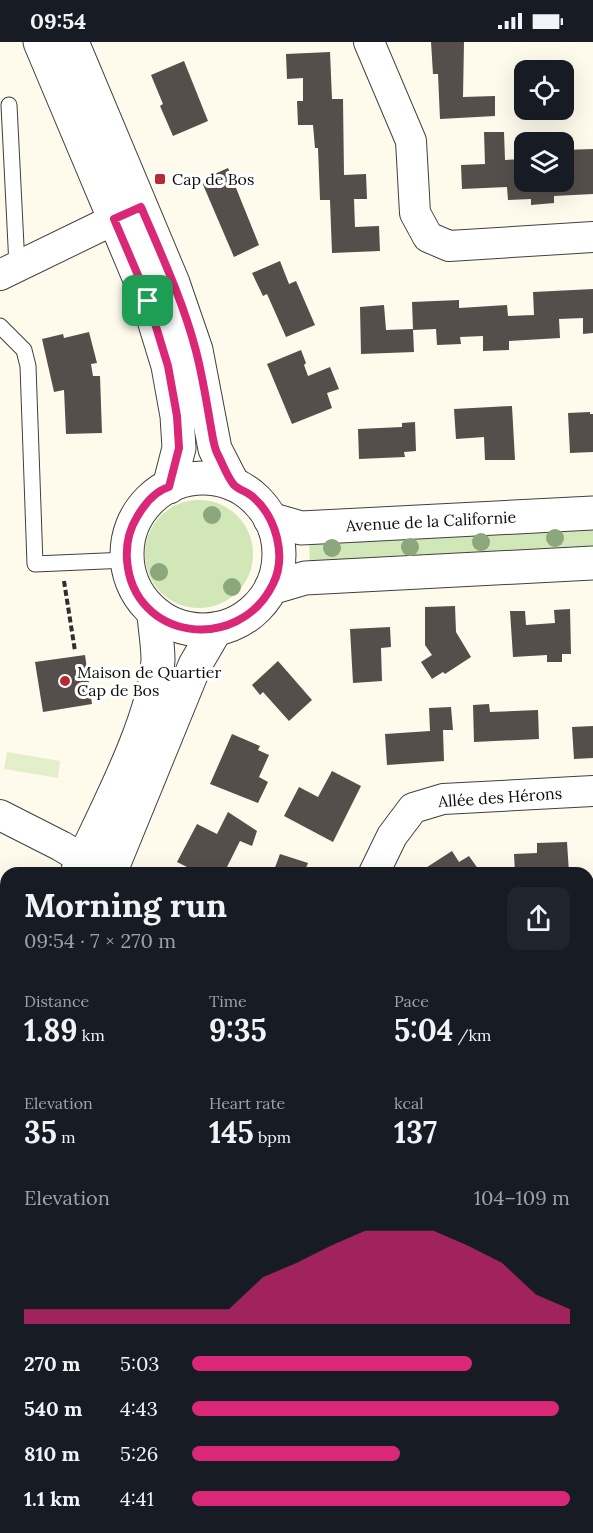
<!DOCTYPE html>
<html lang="en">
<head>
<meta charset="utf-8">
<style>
	body { margin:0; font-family:Lora,serif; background:#20242c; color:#f1f3f6; height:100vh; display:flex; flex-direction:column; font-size:22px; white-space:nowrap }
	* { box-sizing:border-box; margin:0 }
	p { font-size:20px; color:#9ea1a6 }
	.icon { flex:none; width:33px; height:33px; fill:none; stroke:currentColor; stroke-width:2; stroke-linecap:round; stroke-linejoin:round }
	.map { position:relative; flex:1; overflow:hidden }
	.drawer { position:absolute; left:0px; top:825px; width:594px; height:666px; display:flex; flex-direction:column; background:#171b24; border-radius:18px 18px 0 0; box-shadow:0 6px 24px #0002 }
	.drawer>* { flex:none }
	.controls { position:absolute; left:514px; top:18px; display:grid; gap:12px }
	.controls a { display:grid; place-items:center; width:60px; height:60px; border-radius:12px; background:#171b24; box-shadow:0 6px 24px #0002; font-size:30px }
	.pin { position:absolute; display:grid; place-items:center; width:51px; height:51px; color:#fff; margin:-26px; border-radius:12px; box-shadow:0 3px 9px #0006 }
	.round { display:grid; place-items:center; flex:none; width:63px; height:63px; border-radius:12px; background:#20242c }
	.overview { display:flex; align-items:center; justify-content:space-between; height:102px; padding:0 24px }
	h1 { font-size:33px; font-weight:800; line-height:45px }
	.metrics { display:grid; grid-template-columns:repeat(3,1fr); gap:9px; height:102px; padding:6px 24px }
	.metrics div { display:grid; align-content:center }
	.metrics b { font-size:30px; font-weight:800 }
	.metrics small { font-size:16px; font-weight:400 }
	.metrics p { font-size:16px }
	.chart { height:168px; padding:12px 24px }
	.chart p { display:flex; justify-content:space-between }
	.chart svg { width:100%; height:108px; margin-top:6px; fill:#db2777; opacity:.7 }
	ul { padding:0 24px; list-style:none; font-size:20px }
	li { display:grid; grid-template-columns:96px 72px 1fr; align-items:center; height:45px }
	li i { height:15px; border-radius:8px; background:#db2777 }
	.status { display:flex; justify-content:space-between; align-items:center; height:42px; padding:0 30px; background:#171b24; direction:ltr }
	.status svg { height:16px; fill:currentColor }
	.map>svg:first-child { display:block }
	.green { fill:#d1e7b8 }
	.pitch { fill:#e3efca }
	.building { fill:#554e4a }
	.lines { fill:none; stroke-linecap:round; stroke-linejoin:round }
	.service-casing { stroke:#404040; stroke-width:17 }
	.minor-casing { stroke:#404040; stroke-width:32 }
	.tertiary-casing { stroke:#404040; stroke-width:35 }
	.path { stroke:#2f2f2f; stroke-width:4; stroke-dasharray:6 3; stroke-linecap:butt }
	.service { stroke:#fff; stroke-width:15 }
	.minor { stroke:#fff; stroke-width:30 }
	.tertiary { stroke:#fff; stroke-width:33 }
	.tree { fill:#8ca77c }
	.route-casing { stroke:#fff; stroke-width:12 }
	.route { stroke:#db2777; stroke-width:8 }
	.poi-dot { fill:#b72a33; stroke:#fff; stroke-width:2 }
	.labels { text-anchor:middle; stroke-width:6; stroke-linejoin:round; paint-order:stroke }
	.poi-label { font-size:16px; fill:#0d0d0d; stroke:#fff; text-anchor:start }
	.street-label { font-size:16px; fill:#0d0d0d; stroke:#fff }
</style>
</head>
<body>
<div class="status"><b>09:54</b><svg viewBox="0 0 49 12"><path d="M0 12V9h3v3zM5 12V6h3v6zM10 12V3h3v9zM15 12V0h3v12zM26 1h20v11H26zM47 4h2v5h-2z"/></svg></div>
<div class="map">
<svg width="593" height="1491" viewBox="0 0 593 1491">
	<rect width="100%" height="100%" fill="#fefbed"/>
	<g class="green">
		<circle cx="199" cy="512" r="54"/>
		<path d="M593,478V511L310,526L309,494Z"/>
	</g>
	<g class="pitch">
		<path d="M7,710L60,719L58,736L4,727Z"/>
		<path d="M593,1439V1491H451L467,1485H588V1441Z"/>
	</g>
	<g class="building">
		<path d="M431,0H464L463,55L495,54V74L440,77L438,32H433Z"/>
		<path d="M330,10L332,57H343L344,133L366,132L367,157H354L355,185L379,184L380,209L332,211L330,158H320L318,106H315L313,83H298L297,59H303V36L287,37L286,12Z"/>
		<path d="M184,19L208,79L173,94L160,64L163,62L151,33Z"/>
		<path d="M484,90H504L505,118L525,117V140H564V108L593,107V152L554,154V161L531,163V157L508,158L507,145L462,147L461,123L485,122Z"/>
		<path d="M228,126L259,203L234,215L201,138Z"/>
		<path d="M280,219L289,242L296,239L315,283L286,295L267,252L263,254L252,231Z"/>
		<path d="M593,247V291L583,292V276L559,277L560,296L509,299V308L483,309V294L460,295L461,302L437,303L436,287L413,288L412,260L459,258V266L507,263L508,274L534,273L533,250Z"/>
		<path d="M384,263L386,288L413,287L414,310L361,312L360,265Z"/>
		<path d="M89,290L97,321L91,322L93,334H100L102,391L66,392L64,348L54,350L42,297L63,292L64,296Z"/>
		<path d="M301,308L306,321L304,323L308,334L330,325L339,347L327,351L332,366L292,382L267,322Z"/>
		<path d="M512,364L515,418H485L484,395L456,397L454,367Z"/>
		<path d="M590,370V372H593V410L570,411L568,371Z"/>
		<path d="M415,380L416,409L404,410L405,415L359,417L358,387L402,385V381Z"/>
		<path d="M455,564L456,590L471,615L445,632L443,630L432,637L421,620L432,613L425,603V565Z"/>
		<path d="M570,567L571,612H562V620H547V613L513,615L510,569H525L526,583L555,581L554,568Z"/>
		<path d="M390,585L391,605L381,606L382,639L353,641L350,587Z"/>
		<path d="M85,613L92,662L43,670L35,620Z"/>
		<path d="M278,619L312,658L289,679L263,650L260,653L252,643Z"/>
		<path d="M489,662L490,670L538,668L539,697L474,700L473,663Z"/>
		<path d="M451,665L453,688H443L444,719L387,723L385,692L430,689L429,666Z"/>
		<path d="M593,684V716L574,717L572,685Z"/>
		<path d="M232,692L260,704L258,708L269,713L259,735L268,740L258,761L210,742Z"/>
		<path d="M332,729L361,744L333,800L284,774L299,745L318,755Z"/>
		<path d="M228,770L257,789L252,804L240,799L224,831H199L177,820L197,782L217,792Z"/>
		<path d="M567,800L569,831H515L514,812L537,811V801Z"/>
		<path d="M452,809L459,820L469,814L481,831H422L421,829Z"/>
		<path d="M280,812L308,821L304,831H273Z"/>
		<path d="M593,1063V1092L588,1095V1064Z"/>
		<path d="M0,1307L6,1309V1338L3,1337L4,1334L0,1332Z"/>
		<path d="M369,1485H380L382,1491H361L360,1488Z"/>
	</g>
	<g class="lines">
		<defs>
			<g id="service">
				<path d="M9,63L17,224"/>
				<path d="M0,284L24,308L28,324L35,522L127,518"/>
			</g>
			<g id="minor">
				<path d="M369,0L411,99L415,171L428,195L449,204L593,195"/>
				<path d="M0,233L136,167"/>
				<path d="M0,773L61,804L103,829"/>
				<path d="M374,831L392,794L413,766L443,757L593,749"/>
				<path d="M588,1020L593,1018"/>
				<path d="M588,1261L593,1260"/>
				<path d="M0,1263L6,1264"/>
				<path d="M114,1491L131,1485"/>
			</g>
			<g id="tertiary">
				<path d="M40,0L146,252L168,324L177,374L179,406L169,445"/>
				<path d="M72,0L173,241L196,308L215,407L233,442"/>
				<circle cx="203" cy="512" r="76"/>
				<path d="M270,477L301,486L593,471"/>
				<path d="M271,546L305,536L593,521"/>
				<path d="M77,831C103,774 155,678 158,618C158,603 155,587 154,572"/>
				<path d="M110,831L195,623L216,587"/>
				<path d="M0,1010L6,995"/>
				<path d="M0,1085L6,1072"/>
			</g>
		</defs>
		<use href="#service" class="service-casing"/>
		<use href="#minor" class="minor-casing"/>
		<use href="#tertiary" class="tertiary-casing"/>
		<path class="path" d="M64,539L75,609"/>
		<use href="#service" class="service"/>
		<use href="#minor" class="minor"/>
		<use href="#tertiary" class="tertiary"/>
	</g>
	<g class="tree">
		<circle cx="212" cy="473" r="9"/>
		<circle cx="555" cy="496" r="9"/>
		<circle cx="481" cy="500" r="9"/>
		<circle cx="410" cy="505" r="9"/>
		<circle cx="332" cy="506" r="9"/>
		<circle cx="159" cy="530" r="9"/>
		<circle cx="232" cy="545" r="9"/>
	</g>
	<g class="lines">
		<defs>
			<path id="route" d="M141,165C161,212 183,259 196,309C202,332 206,356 210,380C212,390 213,402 217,411C222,420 227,435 234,443C239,448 248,450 253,455C276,475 287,514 273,542C239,612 133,599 127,518C126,504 129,488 137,475C144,463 155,449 169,445L179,406L177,374L168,324L146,252L114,177Z"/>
		</defs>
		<use href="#route" class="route-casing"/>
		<use href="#route" class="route"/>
	</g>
	<g class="poi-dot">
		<rect x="154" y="131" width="12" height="12" rx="3"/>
		<circle cx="65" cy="639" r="6"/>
	</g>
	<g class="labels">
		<g class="poi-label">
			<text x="172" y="143">Cap de Bos</text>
			<text x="77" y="636">Maison de Quartier<tspan x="77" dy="18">Cap de Bos</tspan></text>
		</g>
		<g class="street-label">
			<text transform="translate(431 479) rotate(-3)" y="6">Avenue de la Californie</text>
			<text transform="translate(500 755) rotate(-4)" y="6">Allée des Hérons</text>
		</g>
	</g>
</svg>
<div class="controls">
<a><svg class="icon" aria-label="locate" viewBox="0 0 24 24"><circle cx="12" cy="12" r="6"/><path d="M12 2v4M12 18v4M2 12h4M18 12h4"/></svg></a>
<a><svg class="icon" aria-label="layers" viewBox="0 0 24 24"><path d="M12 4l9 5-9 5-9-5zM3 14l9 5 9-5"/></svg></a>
</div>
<div class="pin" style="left:148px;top:259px;background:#1e9e55"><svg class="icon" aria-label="arrive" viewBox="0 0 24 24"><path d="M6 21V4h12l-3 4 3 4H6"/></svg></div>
<section class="drawer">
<div class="overview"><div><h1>Morning run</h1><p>09:54 · 7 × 270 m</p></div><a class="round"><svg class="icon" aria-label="share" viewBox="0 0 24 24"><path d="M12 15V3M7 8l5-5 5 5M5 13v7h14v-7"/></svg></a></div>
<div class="metrics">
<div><p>Distance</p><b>1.89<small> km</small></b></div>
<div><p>Time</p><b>9:35</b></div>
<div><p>Pace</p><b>5:04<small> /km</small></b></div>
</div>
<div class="metrics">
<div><p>Elevation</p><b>35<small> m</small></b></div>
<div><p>Heart rate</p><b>145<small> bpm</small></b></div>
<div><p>kcal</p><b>137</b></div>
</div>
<div class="chart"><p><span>Elevation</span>104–109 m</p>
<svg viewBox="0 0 160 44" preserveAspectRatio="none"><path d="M0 44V38L10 38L20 38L30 38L40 38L50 38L60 38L70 25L80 19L90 12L100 6L110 6L120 6L130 12L140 19L150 32L160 38V44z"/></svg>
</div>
<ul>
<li><b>270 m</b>5:03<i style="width:74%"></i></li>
<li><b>540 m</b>4:43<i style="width:97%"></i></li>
<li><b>810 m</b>5:26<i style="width:55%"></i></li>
<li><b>1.1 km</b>4:41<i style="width:100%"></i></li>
</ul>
</section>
</div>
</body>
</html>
